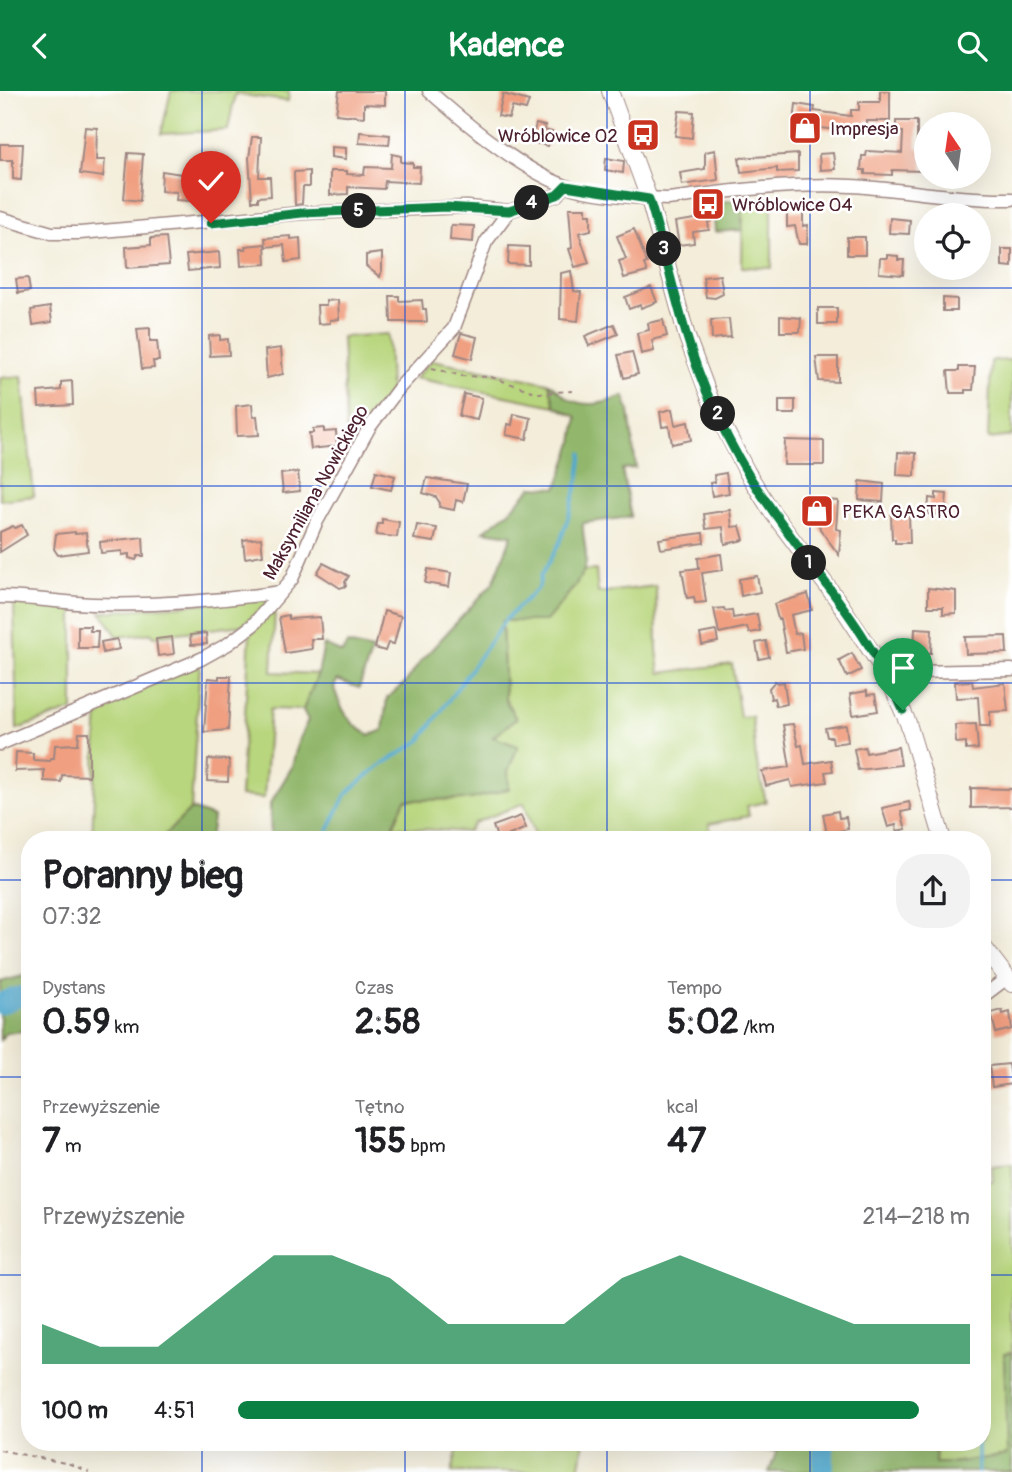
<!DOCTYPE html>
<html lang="pl">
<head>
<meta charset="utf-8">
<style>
	body { margin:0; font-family:Pangolin,sans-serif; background:#f2f2f2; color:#202124; height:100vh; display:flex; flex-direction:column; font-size:26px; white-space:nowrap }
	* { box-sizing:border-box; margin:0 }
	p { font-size:23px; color:#757577 }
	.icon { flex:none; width:38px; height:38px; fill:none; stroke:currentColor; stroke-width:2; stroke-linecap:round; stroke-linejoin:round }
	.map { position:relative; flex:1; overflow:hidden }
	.side { position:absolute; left:21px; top:740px; width:970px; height:620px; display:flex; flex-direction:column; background:#fff; border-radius:28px; box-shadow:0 7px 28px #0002 }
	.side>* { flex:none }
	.needle { width:46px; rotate:347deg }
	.tools { position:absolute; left:914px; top:21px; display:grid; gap:14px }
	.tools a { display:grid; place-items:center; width:77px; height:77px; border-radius:50%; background:#fff; box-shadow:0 7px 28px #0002; font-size:35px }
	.pin { position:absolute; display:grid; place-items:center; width:60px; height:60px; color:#fff; margin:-72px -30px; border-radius:50% 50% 50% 0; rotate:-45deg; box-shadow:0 0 7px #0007 }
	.pin .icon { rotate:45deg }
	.km { position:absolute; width:35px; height:35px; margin:-18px; border-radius:50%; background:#222; color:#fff; font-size:19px; line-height:35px; text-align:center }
	.round { display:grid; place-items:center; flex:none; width:74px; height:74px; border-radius:28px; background:#f2f2f2 }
	.summary { display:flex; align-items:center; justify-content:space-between; height:119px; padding:0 21px }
	h1 { font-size:38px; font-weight:800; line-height:52px }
	.metrics { display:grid; grid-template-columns:repeat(3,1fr); gap:10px; height:119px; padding:7px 21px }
	.metrics div { display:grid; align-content:center }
	.metrics b { font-size:35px; font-weight:800 }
	.metrics small { font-size:19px; font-weight:400 }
	.metrics p { font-size:19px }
	.chart { height:196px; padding:14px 21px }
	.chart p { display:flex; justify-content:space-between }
	.chart svg { width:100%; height:126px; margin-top:7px; fill:#0b8043; opacity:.7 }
	ul { padding:0 21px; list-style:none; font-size:23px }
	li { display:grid; grid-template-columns:112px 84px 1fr; align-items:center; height:52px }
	li i { height:18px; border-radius:9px; background:#0b8043 }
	header { display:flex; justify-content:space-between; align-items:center; height:91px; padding:0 21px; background:#0b8043; color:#fff; font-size:32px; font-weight:800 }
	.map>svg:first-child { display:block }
	.green { fill:#b8d67d; stroke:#817a54; stroke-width:2 }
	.forest { fill:#92b76c; stroke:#6e6b4c; stroke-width:2 }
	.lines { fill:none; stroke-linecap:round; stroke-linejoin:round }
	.stream { stroke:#51a9ce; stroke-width:3.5 }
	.river { stroke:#51a9ce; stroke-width:21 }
	.building { fill:#f09f80 }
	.minor-casing { stroke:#9e8682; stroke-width:15 }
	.tertiary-casing { stroke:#9e8682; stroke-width:18 }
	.path { stroke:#9e8682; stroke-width:2; stroke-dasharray:5 5; stroke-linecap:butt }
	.minor { stroke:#fff; stroke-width:12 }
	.tertiary { stroke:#fff; stroke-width:16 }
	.route-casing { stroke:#fff; stroke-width:14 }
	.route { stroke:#0b8043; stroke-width:9 }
	.grid { fill:none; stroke:#1d4ed8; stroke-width:2; stroke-opacity:0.55 }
	.labels { text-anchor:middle; stroke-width:5; stroke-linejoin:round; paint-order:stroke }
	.poi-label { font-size:19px; fill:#4a1f2b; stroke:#fff; text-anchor:start }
	.street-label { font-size:19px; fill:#4a1f2b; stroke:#fff }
</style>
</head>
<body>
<header><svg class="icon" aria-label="back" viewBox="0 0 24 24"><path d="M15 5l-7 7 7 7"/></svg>Kadence<svg class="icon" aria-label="search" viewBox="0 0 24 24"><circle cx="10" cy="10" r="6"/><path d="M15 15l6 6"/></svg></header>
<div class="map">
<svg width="1012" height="1381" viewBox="0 0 1012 1381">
	<rect width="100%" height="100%" fill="#fff"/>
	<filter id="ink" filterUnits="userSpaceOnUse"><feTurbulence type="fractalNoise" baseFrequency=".0143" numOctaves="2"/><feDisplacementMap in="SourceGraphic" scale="14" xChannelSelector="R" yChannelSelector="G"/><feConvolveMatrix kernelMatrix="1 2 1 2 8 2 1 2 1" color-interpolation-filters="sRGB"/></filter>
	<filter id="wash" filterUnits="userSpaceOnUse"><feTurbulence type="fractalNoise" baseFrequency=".00686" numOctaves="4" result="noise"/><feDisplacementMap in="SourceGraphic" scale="28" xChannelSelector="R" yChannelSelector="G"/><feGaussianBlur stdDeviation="1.57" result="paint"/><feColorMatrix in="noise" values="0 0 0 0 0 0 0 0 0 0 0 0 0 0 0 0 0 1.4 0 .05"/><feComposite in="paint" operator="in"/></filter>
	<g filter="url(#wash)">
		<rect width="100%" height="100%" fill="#f3edd9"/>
		<g class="green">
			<path d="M171,0H289L288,10L235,3L228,39L161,43Z"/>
			<path d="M772,107V177L742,176L743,108Z"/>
			<path d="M388,243L390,299L347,362L342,246Z"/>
			<path d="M432,269L549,292L555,315L415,287Z"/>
			<path d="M1012,269V345L988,348L991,270Z"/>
			<path d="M22,285L34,405L0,409V287Z"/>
			<path d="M596,479L598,502L656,495L657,559L660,582L732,573L740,626L752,625L756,668L766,711L747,715L749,725L709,733L711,742L679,749H537L524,712L474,732L468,741L393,736L405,709L472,708L508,680L518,655L492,646L516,628L505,608L502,530H546L584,480Z"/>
			<path d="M268,507L271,509L243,534L154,545L152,542L118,546L101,521Z"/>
			<path d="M14,511L73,517V619L17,638Z"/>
			<path d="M275,519L272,581L318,583L303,619L270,618L264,707L240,705L250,543Z"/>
			<path d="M200,573L191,718L160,749H92L98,615Z"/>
			<path d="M1012,1073V1262L1004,1264L1008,1364L951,1372H935L936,1351H982V1091L993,1090L992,1075Z"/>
			<path d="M459,1351H584L579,1381H452Z"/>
		</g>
		<g class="forest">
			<path d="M743,108L742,139L715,141L713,112Z"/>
			<path d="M549,292C557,296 561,303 568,307C586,318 606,312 624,305L629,320L636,377L622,378L631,426L583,432C582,445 587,458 586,471C585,488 557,516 546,530H502L505,608L516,628L493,646L518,655L508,680L509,698L472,708L405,709L393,736L383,749H271L270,713L292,676L298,651L308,629L303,619L318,583L324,554L342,562L347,553L372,559L359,597L337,589L334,597C341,618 350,636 371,644L383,639L387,607L406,591L421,570L493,492L512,444L484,440L510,420L532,396L557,397L573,352L577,326L555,315Z"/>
			<path d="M191,718L213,726L210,749H160Z"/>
			<path d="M30,883V939L6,942L0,949V891Z"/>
			<path d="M1012,1262V1381H769L777,1360C742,1359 705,1363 672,1351H936L935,1372H951L1007,1364L1004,1263Z"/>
		</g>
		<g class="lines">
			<g class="stream">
				<path d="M323,749L346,703L377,677L420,650L506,528L539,496L541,485L560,451L570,421L579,386L582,362"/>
				<path d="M978,1381V1351"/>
			</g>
			<g class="river">
				<path d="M0,913L14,907L30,904"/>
				<path d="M823,1381L824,1351"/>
			</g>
		</g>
		<g id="blocks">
			<g class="building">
				<path d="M339,0H385V14L364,13V26L336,23Z"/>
				<path d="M880,0H890V30H866V35L839,37L838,39L812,36L806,43L793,42L796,13L815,16L814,20L851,25V19H859V11H880Z"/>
				<path d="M503,3L529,10L526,19L512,16L509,27L498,25Z"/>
				<path d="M679,20L694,21L692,47L675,45Z"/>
				<path d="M896,30H917V57H923L922,80L892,79V84L865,83V79H861L862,65H866L867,60L902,62L903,41H896Z"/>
				<path d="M536,33L545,35L544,39L552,41L548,55L531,51Z"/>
				<path d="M85,36L97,37L96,69H105L103,86L80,83Z"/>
				<path d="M360,41L390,44L389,54L359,52Z"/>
				<path d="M252,46H261L259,86H270L271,105L258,106V110H252L249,67Z"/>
				<path d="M0,53H23L21,89L13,88V69H0Z"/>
				<path d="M331,56L346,57V68L331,66Z"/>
				<path d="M715,59L718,89L682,94L680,82L705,78V61Z"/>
				<path d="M128,62L143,63L140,110L124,108Z"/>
				<path d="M833,62L835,78L820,79L819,63Z"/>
				<path d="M392,63L401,65V71L413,72V76H420L419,92L385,90L384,98L348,96V103L330,104V80H347V83L364,84L365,76L391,77Z"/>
				<path d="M798,63V80L777,81V77L741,81L739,67Z"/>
				<path d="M606,67L624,70L623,82L605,79Z"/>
				<rect x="220" y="73" width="14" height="24"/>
				<path d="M162,80L201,86L202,96H210V111L176,109L177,101L161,100Z"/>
				<path d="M309,80V96H303L302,113L295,114L294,81Z"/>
				<path d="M569,117H586V123H591V139L579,142L589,172L575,176L569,158L572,157Z"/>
				<path d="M711,118L712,130L708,131L709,139L693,141L694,152L679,154L675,131L702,127L701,120Z"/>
				<path d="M787,120H803V135L808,134L807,153H799L795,135L787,136Z"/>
				<path d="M890,127L910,129L909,143L889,142Z"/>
				<path d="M451,134L474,135L473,151L450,149Z"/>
				<path d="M634,138L647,172L644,173L647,181L624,187L619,170L626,168L617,145Z"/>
				<path d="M291,145V148L300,147L301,169L286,171L284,154L266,156L265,147Z"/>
				<path d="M166,146L169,174L127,177L126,156L151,154V147Z"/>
				<rect x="847" y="146" width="18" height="18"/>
				<path d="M265,153L266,173L241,175L240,158H246L245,155Z"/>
				<path d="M509,155L529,156V174L508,173Z"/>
				<path d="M1002,158H1012V176L1002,175Z"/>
				<path d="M219,161L220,177L188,180L186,164Z"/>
				<path d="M382,162V179L380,186L366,175V164Z"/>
				<path d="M887,164L898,165V169H904L903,184L879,182L880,167H887Z"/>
				<path d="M571,180L574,200L581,201L578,230L560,228L561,182Z"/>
				<path d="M720,184L723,203L715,207L706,206L703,186Z"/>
				<path d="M28,187L30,200L18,202L16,188Z"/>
				<path d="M651,196L657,211L641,217L640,214L629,218L625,206Z"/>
				<path d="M390,205H399V210L422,209L423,218H426L427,231H391Z"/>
				<path d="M943,207L957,208V220H943Z"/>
				<path d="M338,209L339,228L330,229V232L318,233L317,214H326V210Z"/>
				<path d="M50,216L52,231L33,234L31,219Z"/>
				<rect x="818" y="217" width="19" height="16"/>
				<path d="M780,225L801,227L800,241H780Z"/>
				<path d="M729,228L731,246L712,248L711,229Z"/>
				<path d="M663,229L667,245L652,249L654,260L641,263L637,242L649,239L648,232Z"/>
				<path d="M614,233L618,243L589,255L585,245Z"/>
				<path d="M150,237V250H157L159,270H153L154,277L142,278L137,238Z"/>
				<path d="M461,242L477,246L472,268L455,263Z"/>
				<path d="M220,244V249L228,248L229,264L210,265L209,245Z"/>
				<path d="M281,257L283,283L267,287L265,259Z"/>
				<path d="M632,261L638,283L624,287L618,264Z"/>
				<path d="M816,266H838V291L819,290Z"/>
				<path d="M959,276H975L973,299H965V302H950L948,280H959Z"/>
				<path d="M72,290L73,314L39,316L38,301L61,299V291Z"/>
				<path d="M464,303L482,307L477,329L459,325Z"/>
				<rect x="779" y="309" width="16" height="14"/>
				<path d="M252,313L253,326L257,325L259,344L237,345L236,315Z"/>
				<path d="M672,318L675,334L688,331L691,349L672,353L669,335L662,336L660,321Z"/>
				<path d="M514,323L531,327L527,348L506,344L508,333L512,334Z"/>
				<path d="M324,337V341L336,340L337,355L311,358L309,342H313V338Z"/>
				<path d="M785,349L824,350V374H784Z"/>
				<path d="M898,361L916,362L915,385L897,384Z"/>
				<path d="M376,380L395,385L391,399L372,395Z"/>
				<path d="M298,381L300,400L283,402L281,383Z"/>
				<path d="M726,382L729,402L712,405L710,392L715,391L714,384Z"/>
				<path d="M427,387L467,393L463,411L456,409L454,419L439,416L440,412L436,406L423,402Z"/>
				<path d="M860,390L884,393L883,411L859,409Z"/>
				<path d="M936,402L947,403L945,424L928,423L929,407L936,408Z"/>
				<path d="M814,408L838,410L836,438L841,439L839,464L820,438L817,423H813Z"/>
				<path d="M730,419L732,436L740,435L744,449L725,453L723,436L706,438L704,423Z"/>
				<path d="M909,423L910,452H895V448H892L891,424Z"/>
				<path d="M382,428L399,431L397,446L376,444L378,433H382Z"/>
				<path d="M22,434L27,444L0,461V441L13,435L15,437Z"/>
				<path d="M417,434L437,437L434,451L414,448Z"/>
				<path d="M75,441V443L86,442L88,460L58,464L54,458L56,443Z"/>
				<path d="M703,442L704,452L661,458L659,448Z"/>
				<path d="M143,446L144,465H138L136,469L129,467V463L122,464V460L101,462L100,451Z"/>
				<path d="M261,447L263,464L245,467L243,449Z"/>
				<path d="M721,463L723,479L702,482L706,511L695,512L694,506L687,507L682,479L699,477L698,467Z"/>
				<path d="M323,472L349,485L345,491L346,495L340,497L317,482Z"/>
				<path d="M428,478L451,482L449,496L425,492Z"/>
				<path d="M757,485L760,501L741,505L739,488Z"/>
				<path d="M928,497L956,500V522L943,523V516H928Z"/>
				<path d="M808,503L812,519L791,524L795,543L801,542L803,558L786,561L780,528H778L774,513Z"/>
				<path d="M724,517L725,520L732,519L733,527L757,523L760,540L749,542L747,536L719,542L714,518Z"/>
				<path d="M384,520L401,525L394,553L388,552L385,560L375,557Z"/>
				<path d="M288,524L289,528L320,526L322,548H311L312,558L285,562L279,526Z"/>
				<path d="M78,535H90V540H98L97,557H78Z"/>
				<path d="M915,537L932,538L931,562H914Z"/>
				<path d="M716,540L718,551L702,554L700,543Z"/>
				<path d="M206,542L207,553L191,554L190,544Z"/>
				<path d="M1006,545L1007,562L966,563L965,546Z"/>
				<path d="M172,546L174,563L158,565L156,548Z"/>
				<path d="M117,548L119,558L103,562L101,551Z"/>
				<path d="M766,550L769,566L759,568L756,552Z"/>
				<path d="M852,562L861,579L847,586L839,569Z"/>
				<path d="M219,585H231L228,639L204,641L208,587L219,588Z"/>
				<path d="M775,590L778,592L784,591L787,613L776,615L774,607L771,608L769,597Z"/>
				<path d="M972,590L973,596L1005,592L1008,620L990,621V635H980L978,606L956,607L955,591Z"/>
				<path d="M867,600V604L875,603L878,620L853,624L850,603Z"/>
				<path d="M793,633L798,655L802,654L805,673L831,669L833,680L825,681L827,691L792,696L790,689L766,695L762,680L790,676L783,634Z"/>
				<path d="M976,633L978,658L966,659V651L956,652L955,634Z"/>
				<path d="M846,634L848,651L833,653L832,646H827L825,637Z"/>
				<path d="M79,642H89V685L62,684L61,691L44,690V679L15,680L16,661L33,662V669L50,670L51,667H54L55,654L78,653Z"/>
				<path d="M865,656L866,662L898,656L901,674L858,679L854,658Z"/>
				<path d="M208,668L229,669L228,691L207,690Z"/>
				<path d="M971,697L1012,698V716L971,717Z"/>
				<path d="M909,711L911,719L901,721L906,738L897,740L896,734L888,736L882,717Z"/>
				<path d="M838,720L839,727L846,726L848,738L827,743L823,723Z"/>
				<path d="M521,725L526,737L498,749L493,735Z"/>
				<path d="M1002,919L1003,923L1010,921L1012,938L996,942L991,922Z"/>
				<path d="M1009,973L1012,993L992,996L989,975Z"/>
			</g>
		</g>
	</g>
	<g filter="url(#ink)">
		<use href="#blocks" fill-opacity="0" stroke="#9e8682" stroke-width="2"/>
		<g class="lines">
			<defs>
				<g id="minor">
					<path d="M429,0C464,31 523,80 566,95C593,104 639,107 668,108C728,100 790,92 851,95C905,98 958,109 1012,108"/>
					<path d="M0,127L52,142H80L302,122L467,116L509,120L557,104L566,95"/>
					<path d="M0,506C31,506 61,512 92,513C155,515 219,510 281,501"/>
					<path d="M888,586L914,581L1012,579"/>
					<path d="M0,653L201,568L228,553L253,534L292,488L316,432L369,337L399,297L454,237L486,151L509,120"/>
					<path d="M982,906L1007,887"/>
				</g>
				<g id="tertiary">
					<path d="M610,0L649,108L687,246L712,313L747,381L772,421L839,511L888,586L908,632L943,749"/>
					<path d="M982,854L1012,893"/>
				</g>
			</defs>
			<use href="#minor" class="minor-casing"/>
			<use href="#tertiary" class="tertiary-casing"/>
			<g class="path">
				<path d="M230,1V0"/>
				<path d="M432,277L462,285L491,286L538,302L573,300"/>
				<path d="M0,1359L70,1373L89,1381"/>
			</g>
			<use href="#minor" class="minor"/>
			<use href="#tertiary" class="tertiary"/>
		</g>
	</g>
	<g class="lines" filter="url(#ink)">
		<defs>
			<path id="route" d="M211,132L302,122L446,116L509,120L557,104L566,95L649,108C663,153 673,200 687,246C701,293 723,341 748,383C797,462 867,533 903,619"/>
		</defs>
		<use href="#route" class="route-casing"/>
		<use href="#route" class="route"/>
	</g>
	<path class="grid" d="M202,0V749M405,0V749M607,0V749M810,0V749M0,197H1012M0,395H1012M0,592H1012M0,789H30M982,789H1012M0,986H30M982,986H1012M0,1184H30M982,1184H1012M202,1351V1381M405,1351V1381M607,1351V1381M810,1351V1381"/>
	<defs>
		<symbol id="shop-square" viewBox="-11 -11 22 22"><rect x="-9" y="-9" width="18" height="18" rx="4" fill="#c8321e" stroke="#fff"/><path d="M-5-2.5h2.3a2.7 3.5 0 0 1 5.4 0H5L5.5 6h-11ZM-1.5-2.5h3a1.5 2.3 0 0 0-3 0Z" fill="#fff"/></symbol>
		<symbol id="bus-square" viewBox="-11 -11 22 22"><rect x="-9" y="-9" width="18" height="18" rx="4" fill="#c8321e" stroke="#fff"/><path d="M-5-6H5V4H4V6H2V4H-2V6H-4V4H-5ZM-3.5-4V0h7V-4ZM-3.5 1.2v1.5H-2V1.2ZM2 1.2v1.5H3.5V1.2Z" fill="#fff"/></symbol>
	</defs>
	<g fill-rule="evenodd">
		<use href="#shop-square" x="786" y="18" width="38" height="38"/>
		<use href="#bus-square" x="624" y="25" width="38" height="38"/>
		<use href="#bus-square" x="689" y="94" width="38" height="38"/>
		<use href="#shop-square" x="798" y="401" width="38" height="38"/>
	</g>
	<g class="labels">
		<g class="poi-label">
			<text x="830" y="44">Impresja</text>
			<text x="618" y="51" text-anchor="end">Wróblowice 02</text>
			<text x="732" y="120">Wróblowice 04</text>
			<text x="842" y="427">PEKA GASTRO</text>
		</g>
		<g class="street-label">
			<text transform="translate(315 401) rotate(-61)" y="7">Maksymiliana Nowickiego</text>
		</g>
	</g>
</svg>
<div class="tools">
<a><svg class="needle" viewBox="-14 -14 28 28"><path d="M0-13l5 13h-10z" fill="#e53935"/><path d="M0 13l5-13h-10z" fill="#757577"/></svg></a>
<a><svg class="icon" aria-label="locate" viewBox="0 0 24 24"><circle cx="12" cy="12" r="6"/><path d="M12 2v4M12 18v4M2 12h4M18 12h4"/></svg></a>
</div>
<div class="pin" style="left:903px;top:619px;background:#1e9e55"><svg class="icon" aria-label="arrive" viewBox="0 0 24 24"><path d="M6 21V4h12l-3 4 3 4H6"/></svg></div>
<div class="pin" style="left:211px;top:132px;background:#d93025"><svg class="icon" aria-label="check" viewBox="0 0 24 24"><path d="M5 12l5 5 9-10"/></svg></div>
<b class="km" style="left:809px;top:472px">1</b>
<b class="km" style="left:718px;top:323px">2</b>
<b class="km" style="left:664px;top:158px">3</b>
<b class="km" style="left:532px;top:112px">4</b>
<b class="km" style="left:359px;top:120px">5</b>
<section class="side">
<div class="summary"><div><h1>Poranny bieg</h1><p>07:32</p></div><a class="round"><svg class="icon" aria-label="share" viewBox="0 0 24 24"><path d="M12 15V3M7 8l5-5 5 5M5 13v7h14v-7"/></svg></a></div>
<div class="metrics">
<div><p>Dystans</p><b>0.59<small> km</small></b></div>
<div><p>Czas</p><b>2:58</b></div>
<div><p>Tempo</p><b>5:02<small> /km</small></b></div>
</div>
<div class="metrics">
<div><p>Przewyższenie</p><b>7<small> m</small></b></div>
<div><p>Tętno</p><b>155<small> bpm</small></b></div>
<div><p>kcal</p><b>47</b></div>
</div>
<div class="chart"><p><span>Przewyższenie</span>214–218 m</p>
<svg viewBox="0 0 160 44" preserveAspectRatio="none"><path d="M0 44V30L10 38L20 38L30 22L40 6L50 6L60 14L70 30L80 30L90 30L100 14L110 6L120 14L130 22L140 30L150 30L160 30V44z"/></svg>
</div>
<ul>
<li><b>100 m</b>4:51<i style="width:93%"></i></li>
</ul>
</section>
</div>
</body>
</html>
